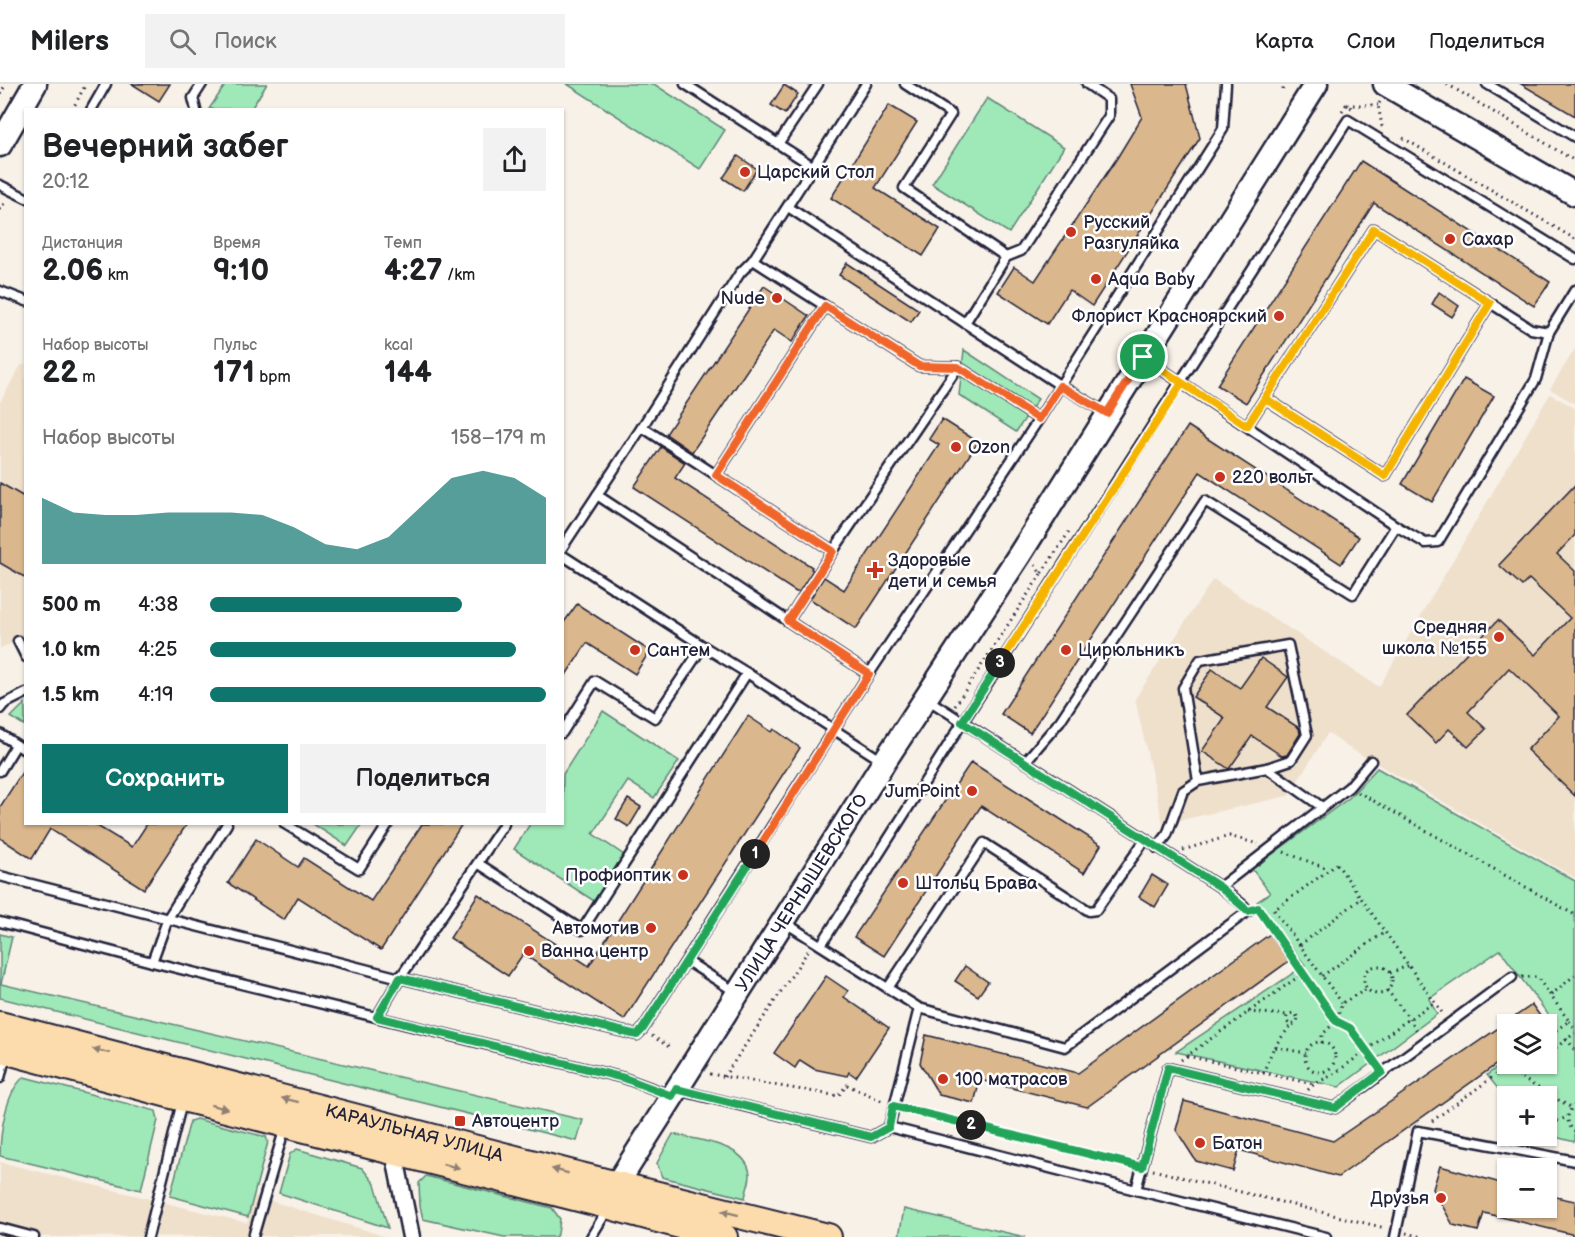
<!DOCTYPE html>
<html lang="ru">
<head>
<meta charset="utf-8">
<style>
	body { margin:0; font-family:"Balsamiq Sans",sans-serif; background:#f2f2f2; color:#202124; height:100vh; display:flex; flex-direction:column; font-size:22px; white-space:nowrap }
	* { box-sizing:border-box; margin:0 }
	p { font-size:20px; color:#757577 }
	.icon { flex:none; width:33px; height:33px; fill:none; stroke:currentColor; stroke-width:2; stroke-linecap:round; stroke-linejoin:round }
	.map { position:relative; flex:1; overflow:hidden }
	.side { position:absolute; left:24px; top:24px; width:540px; height:717px; display:flex; flex-direction:column; background:#fff; border-radius:0px; box-shadow:0 2px 4px #0004 }
	.side>* { flex:none }
	.controls { position:absolute; left:1497px; top:930px; display:grid; gap:12px }
	.controls a { display:grid; place-items:center; width:60px; height:60px; border-radius:0px; background:#fff; box-shadow:0 2px 4px #0004; font-size:30px }
	.pin { position:absolute; display:grid; place-items:center; width:51px; height:51px; color:#fff; margin:-26px; border:3px solid #fff; border-radius:50%; box-shadow:0 2px 6px #0007 }
	.km { position:absolute; width:30px; height:30px; margin:-15px; border-radius:50%; background:#222; color:#fff; font-size:16px; line-height:30px; text-align:center }
	.round { display:grid; place-items:center; flex:none; width:63px; height:63px; border-radius:0px; background:#f2f2f2 }
	.head { display:flex; align-items:center; justify-content:space-between; height:102px; padding:0 18px }
	h1 { font-size:33px; font-weight:800; line-height:45px }
	.figures { display:grid; grid-template-columns:repeat(3,1fr); gap:9px; height:102px; padding:6px 18px }
	.figures div { display:grid; align-content:center }
	.figures b { font-size:30px; font-weight:800 }
	.figures small { font-size:16px; font-weight:400 }
	.figures p { font-size:16px }
	.chart { height:168px; padding:12px 18px }
	.chart p { display:flex; justify-content:space-between }
	.chart svg { width:100%; height:108px; margin-top:6px; fill:#0f766e; opacity:.7 }
	.primary-button { display:flex; gap:12px; margin-top:auto; padding:12px 18px }
	.primary-button a { flex:1; height:69px; border-radius:0px; background:#0f766e; color:#fff; font-size:24px; font-weight:800; line-height:69px; text-align:center }
	.primary-button a+a { background:#f2f2f2; color:#202124 }
	ul { padding:0 18px; list-style:none; font-size:20px }
	li { display:grid; grid-template-columns:96px 72px 1fr; align-items:center; height:45px }
	li i { height:15px; border-radius:8px; background:#0f766e }
	header { display:flex; align-items:center; gap:36px; box-sizing:border-box; height:84px; padding:0 30px; background:#fff; border-bottom:2px solid #e0e0e0 }
	header strong { font-size:28px }
	nav { display:flex; gap:33px; margin-inline-start:auto; font-size:21px }
	.search { width:420px; height:54px; background:#f2f2f2; display:flex; align-items:center; gap:15px; box-sizing:border-box; padding:0 21px; border-radius:0px; color:#757577; font-size:22px }
	.map>svg:first-child { display:block }
	.built { fill:#efe0cc }
	.green { fill:#9fe8b7; stroke:#608579; stroke-width:1.5 }
	.building { fill:#dab78c; stroke:#22223b; stroke-width:1.5 }
	.lines { fill:none; stroke-linecap:round; stroke-linejoin:round }
	.lane-casing { stroke:#22223b; stroke-width:13 }
	.street-casing { stroke:#22223b; stroke-width:21 }
	.secondary-casing { stroke:#22223b; stroke-width:27 }
	.primary-casing { stroke:#22223b; stroke-width:30 }
	.path { stroke:#22223b; stroke-width:3; stroke-dasharray:1.5 4.5; stroke-linecap:butt }
	.lane { stroke:#fff; stroke-width:8 }
	.street { stroke:#fff; stroke-width:16 }
	.secondary { stroke:#fff; stroke-width:22 }
	.primary { stroke:#fcdcac; stroke-width:26 }
	.oneway { fill:#8f7f74 }
	.split-1-casing { stroke:#fff; stroke-width:12 }
	.split-2-casing { stroke:#fff; stroke-width:12 }
	.split-3-casing { stroke:#fff; stroke-width:12 }
	.split-4-casing { stroke:#fff; stroke-width:12 }
	.split-1 { stroke:#f0652b; stroke-width:8 }
	.split-2 { stroke:#22a559; stroke-width:8 }
	.split-3 { stroke:#22a559; stroke-width:8 }
	.split-4 { stroke:#f5b400; stroke-width:8 }
	.poi-dot { fill:#c8321e; stroke:#fff; stroke-width:2 }
	.labels { text-anchor:middle; stroke-width:5; stroke-linejoin:round; paint-order:stroke }
	.poi-label { font-size:18px; fill:#22223b; stroke:#fff; text-anchor:start }
	.street-label { font-size:18px; fill:#22223b; stroke:#fff }
</style>
</head>
<body>
<header>
<strong>Milers</strong>
<div class="search"><svg class="icon" aria-label="search" viewBox="0 0 24 24"><circle cx="10" cy="10" r="6"/><path d="M15 15l6 6"/></svg>Поиск</div>
<nav><a>Карта</a><a>Слои</a><a>Поделиться</a></nav>
</header>
<div class="map">
<svg width="1575" height="1153" viewBox="0 0 1575 1153">
	<rect width="100%" height="100%" fill="#f8f1e8"/>
	<filter id="ink" filterUnits="userSpaceOnUse"><feTurbulence type="fractalNoise" baseFrequency=".0167" numOctaves="2"/><feDisplacementMap in="SourceGraphic" scale="12" xChannelSelector="R" yChannelSelector="G"/><feConvolveMatrix kernelMatrix="1 2 1 2 8 2 1 2 1" color-interpolation-filters="sRGB"/></filter>
	<g filter="url(#ink)">
		<g class="built">
			<path d="M1575,265V320L1550,305Z"/>
			<path d="M25,280V554L0,564V318L21,281Z"/>
			<path d="M1550,310L1575,324V794L1346,662L1328,649L1288,712L1163,740L1135,615L1213,495L1379,603Z"/>
			<path d="M0,1078L247,1139L255,1112L384,1152L0,1153Z"/>
		</g>
		<g class="green">
			<path d="M226,0H267L251,25H209Z"/>
			<path d="M567,0H654L725,46L700,85Z"/>
			<path d="M987,14L1064,63L1009,149L932,100Z"/>
			<path d="M964,266L1038,315L1016,348L959,311Z"/>
			<path d="M25,619V642L11,633Z"/>
			<path d="M603,627L679,677L654,714L628,697L593,750L624,771L594,817L514,765L530,740H562L563,690Z"/>
			<path d="M1377,684L1575,797V1058L1547,1051L1546,1012H1508L1507,1016L1487,991L1507,976L1508,980H1546L1547,948L1556,941L1500,866L1429,915L1437,930L1339,1003L1176,968L1305,881L1257,818L1270,809L1252,785L1349,714Z"/>
			<path d="M313,740H362L347,762Z"/>
			<path d="M0,850L12,853L1,900L583,1036L577,1057L0,914Z"/>
			<path d="M24,993L156,1027L158,1036L141,1106L0,1072C0,1049 6,1007 24,993Z"/>
			<path d="M196,1035L266,1053L268,1058L248,1133L170,1112L190,1037Z"/>
			<path d="M673,1050C697,1056 748,1060 750,1091C750,1098 746,1107 745,1114L662,1093L657,1079Z"/>
			<path d="M297,1065L362,1084L375,1100L388,1144L279,1109L290,1070Z"/>
			<path d="M426,1092L552,1124L560,1135L558,1150L555,1153H504L423,1135L420,1122L419,1099Z"/>
			<path d="M904,1125L1025,1153H903L899,1152Z"/>
		</g>
		<g class="building">
			<path d="M132,0H170L159,17Z"/>
			<path d="M1130,0H1186L1200,54L1092,222L1069,206L1047,240L998,208L1014,183L1035,197L1117,74L1142,33Z"/>
			<path d="M1521,0H1575V32Z"/>
			<path d="M784,1L798,10L785,30L771,21Z"/>
			<path d="M889,21L917,38L875,104L940,145L923,172L831,114Z"/>
			<path d="M738,72L757,85L743,107L723,94Z"/>
			<path d="M1361,77L1550,198L1534,222L1374,119L1246,319L1217,301Z"/>
			<path d="M847,179L919,226L911,238L839,191Z"/>
			<path d="M764,202L809,232L792,258L774,246L692,368L666,350Z"/>
			<path d="M1439,208L1459,222L1452,233L1432,220Z"/>
			<path d="M1464,295L1494,312L1432,418L1402,400Z"/>
			<path d="M942,335L978,358L856,545L810,515L824,493L844,506L939,361L929,355Z"/>
			<path d="M1188,342L1359,453L1341,480L1200,388L1030,649L1001,630Z"/>
			<path d="M661,363L685,379L675,394L812,483L811,485L813,486L799,508H796L634,403Z"/>
			<path d="M0,399L26,414V494L0,479Z"/>
			<path d="M1575,401V451L1557,470L1575,487V712L1527,666L1559,632L1509,584L1468,628L1486,645L1468,663L1449,645L1436,659L1407,631L1498,536L1535,571L1570,534L1529,495L1522,502L1499,481Z"/>
			<path d="M577,520L650,567L635,590L587,559L562,597V541Z"/>
			<path d="M1261,574L1288,593L1267,623L1299,644L1300,650L1287,671L1282,672L1252,652L1229,685L1202,667L1225,634L1193,613L1212,585L1240,604Z"/>
			<path d="M748,632L772,648L774,645L800,664L624,936L523,870L508,892L450,854L478,810L589,882Z"/>
			<path d="M971,678L1101,761L1084,789L981,722L884,872L854,853Z"/>
			<path d="M26,682V740H94L132,763L147,740H187L144,805L50,745L32,775L0,754V723Z"/>
			<path d="M628,715L641,723L629,743L616,735Z"/>
			<path d="M422,740H462L381,866L298,813L284,836L228,799L256,755L298,783L304,774L371,817Z"/>
			<path d="M1152,791L1168,801L1155,823L1139,813Z"/>
			<path d="M1270,850L1289,877L1087,1023L980,996L974,1019L939,1011L920,979L926,951L1078,989Z"/>
			<path d="M965,882L988,898L978,912L955,897Z"/>
			<path d="M826,892L848,907L844,913L889,944L856,993L849,988L847,992L814,985L800,976L795,984L774,969Z"/>
			<path d="M1532,921L1546,940H1508V972L1338,1093L1239,1066L1233,1087L1196,1077L1176,1046L1184,1017L1333,1057Z"/>
			<path d="M1440,1082L1508,1101V1124H1546V1111L1575,1117V1151L1484,1129L1478,1147L1453,1141L1433,1105Z"/>
		</g>
		<g class="lines">
			<defs>
				<g id="lane">
					<path d="M685,0L814,83"/>
					<path d="M866,0L753,176L919,282L958,283L1039,335L1223,45L1226,0"/>
					<path d="M905,0L951,30L904,104L1006,173"/>
					<path d="M1487,0L1575,53"/>
					<path d="M91,26L106,0"/>
					<path d="M196,26L193,14L202,0"/>
					<path d="M778,60L818,0"/>
					<path d="M0,101L26,114"/>
					<path d="M788,123L1061,302L1107,329"/>
					<path d="M753,176L740,189L642,343L833,467L958,283"/>
					<path d="M0,207L26,217"/>
					<path d="M965,239L1006,173L1021,167L1109,32V15L1087,0"/>
					<path d="M1146,275L1396,442L1425,459L1438,458L1536,295L1549,248L1575,206"/>
					<path d="M1265,314L1385,392L1490,219"/>
					<path d="M1247,342L1374,145L1531,245L1549,248"/>
					<path d="M642,343L597,411L788,537L833,467"/>
					<path d="M716,391L825,222"/>
					<path d="M562,464L597,411"/>
					<path d="M562,471L703,562L655,634L595,597L562,649"/>
					<path d="M788,537L869,590L1039,335"/>
					<path d="M18,557L26,573"/>
					<path d="M703,562L747,589"/>
					<path d="M0,625L4,620L26,609"/>
					<path d="M0,650L26,667"/>
					<path d="M1025,678L1060,637L1205,417L1353,510L1396,442"/>
					<path d="M1267,684L1322,723"/>
					<path d="M0,687L16,661"/>
					<path d="M285,740L359,785L388,740"/>
					<path d="M1157,764L1167,751L1183,707L1198,697L1267,684L1291,676L1307,651L1288,561L1200,576L1183,604L1198,697"/>
					<path d="M479,780L582,846L747,589L884,678"/>
					<path d="M0,792L400,894L637,951L642,946L869,590"/>
					<path d="M1220,803L1349,703L1371,677"/>
					<path d="M0,838L152,878L624,994L670,1011"/>
					<path d="M784,838L919,924"/>
					<path d="M821,861C995,585 1173,312 1348,36L1575,175"/>
					<path d="M687,877L737,909"/>
					<path d="M152,878L168,834L227,740"/>
					<path d="M888,904L984,759L1089,827L1096,826L1145,756"/>
					<path d="M377,933L400,894L504,740"/>
					<path d="M0,994L6,970"/>
					<path d="M678,1006L871,1053L889,1043L1136,1106"/>
					<path d="M889,1043L919,924L1065,963L1248,827L1243,821L1220,803L927,615"/>
					<path d="M0,1144L34,1153"/>
					<path d="M148,1153L182,1018"/>
					<path d="M253,1153L285,1043"/>
					<path d="M591,1153L608,1125"/>
					<path d="M1326,1153L1136,1106L1168,984L1335,1024L1512,893"/>
					<path d="M1395,1153L1418,1047L1575,1077"/>
				</g>
				<path id="street" d="M394,1068L411,1153"/>
				<g id="secondary">
					<path d="M1385,0L1575,110"/>
					<path d="M0,61L35,0"/>
					<path id="s1" d="M617,1100L884,678L1020,470L1316,0"/>
				</g>
				<g id="primary">
					<path id="s2" d="M0,941L577,1091L828,1153"/>
					<path d="M0,965L183,1014L610,1122L724,1153"/>
				</g>
			</defs>
			<use href="#lane" class="lane-casing"/>
			<use href="#street" class="street-casing"/>
			<use href="#secondary" class="secondary-casing"/>
			<use href="#primary" class="primary-casing"/>
			<g class="path">
				<path d="M1447,0L1575,77"/>
				<path d="M1283,6L1284,0"/>
				<path d="M0,10L6,0"/>
				<path d="M1380,18L1378,21L1382,42L1384,43"/>
				<path d="M1347,21H1378"/>
				<path d="M72,26L86,0"/>
				<path d="M1342,27L1346,21L1352,24"/>
				<path d="M1403,54L1575,155"/>
				<path d="M0,126L6,116"/>
				<path d="M1035,481L1041,490L1071,445"/>
				<path d="M955,622L1041,490"/>
				<path d="M1358,708L1575,831"/>
				<path d="M1183,766L1229,752L1258,760"/>
				<path d="M1284,768L1328,785"/>
				<path d="M1337,780L1443,930"/>
				<path d="M1337,780L1274,826L1342,919"/>
				<path d="M1260,826L1336,937L1350,944L1376,980"/>
				<path d="M1300,861L1362,814"/>
				<circle cx="1378" cy="896" r="14"/>
				<path d="M1390,889L1410,881"/>
				<path d="M1322,892L1385,848"/>
				<path d="M1522,893H1537L1569,937L1546,953"/>
				<path d="M1387,906L1409,934L1418,948"/>
				<path d="M1551,911L1575,891"/>
				<path d="M1248,928L1288,931"/>
				<circle cx="1292" cy="935" r="5.5"/>
				<path d="M1569,937L1575,944"/>
				<path d="M652,952L671,964"/>
				<path d="M1566,955L1575,965"/>
				<path d="M1546,956L1554,965"/>
				<circle cx="1320" cy="973" r="15"/>
				<path d="M1322,959V951L1336,937L1342,919L1367,905"/>
				<path d="M1274,963L1291,941"/>
				<path d="M1546,971L1575,949"/>
				<path d="M1187,972L1313,1000"/>
				<path d="M1181,976L1302,890"/>
				<path d="M1509,982L1518,992L1572,1024"/>
				<path d="M1263,989L1274,963L1306,969"/>
				<path d="M710,990L838,1012L847,1001L885,1018"/>
				<path d="M1518,992L1535,980"/>
				<path d="M724,993L808,867"/>
				<path d="M1308,1006C1315,997 1326,996 1335,989C1368,966 1399,940 1434,919"/>
				<path d="M1575,1021C1565,1029 1566,1040 1575,1048"/>
				<path d="M906,1024L1132,1081"/>
				<path d="M1432,1037L1511,980"/>
				<path d="M1546,1042L1567,1033"/>
				<path d="M1518,1054L1525,1052"/>
				<path d="M1153,1086L1385,1144"/>
				<path d="M1406,1149L1422,1153"/>
			</g>
			<use href="#lane" class="lane"/>
			<use href="#street" class="street"/>
			<use href="#secondary" class="secondary"/>
			<use href="#primary" class="primary"/>
		</g>
		<defs><path id="oneway-solid" d="M-6-.8H1V-3.2L6.5 0L1 3.2V.8H-6Z" transform="scale(1.5)"/></defs>
		<g class="oneway">
			<use href="#oneway-solid" transform="translate(101 967) rotate(-166)"/>
			<use href="#oneway-solid" transform="translate(290 1016) rotate(-166)"/>
			<use href="#oneway-solid" transform="translate(219 1023) rotate(14)"/>
			<use href="#oneway-solid" transform="translate(451 1082) rotate(14)"/>
			<use href="#oneway-solid" transform="translate(560 1087) rotate(-165)"/>
			<use href="#oneway-solid" transform="translate(730 1129) rotate(-166)"/>
		</g>
	</g>
	<g class="lines" filter="url(#ink)">
		<defs>
			<path id="split-1" d="M755,770L869,590L788,537L833,467L716,391L825,222L919,282L958,283L1039,335L1060,302L1107,329L1143,273"/>
			<path id="split-2" d="M755,770L642,946L637,951L400,894L377,933L624,994L672,1012L676,1005L871,1053L889,1043L893,1022L971,1041"/>
			<path id="split-3" d="M971,1041L1142,1083L1168,984L1335,1024L1382,988L1350,944L1336,937L1258,824L1248,827L1220,803L962,638L1000,579"/>
			<path id="split-4" d="M1000,579L1182,299L1247,342L1265,314L1385,392L1490,219L1374,145L1247,342L1143,273"/>
		</defs>
		<use href="#split-1" class="split-1-casing"/>
		<use href="#split-2" class="split-2-casing"/>
		<use href="#split-3" class="split-3-casing"/>
		<use href="#split-4" class="split-4-casing"/>
		<use href="#split-1" class="split-1"/>
		<use href="#split-2" class="split-2"/>
		<use href="#split-3" class="split-3"/>
		<use href="#split-4" class="split-4"/>
	</g>
	<g class="poi-dot">
		<circle cx="745" cy="88" r="6"/>
		<circle cx="1071" cy="148" r="6"/>
		<circle cx="1450" cy="155" r="6"/>
		<circle cx="1096" cy="195" r="6"/>
		<circle cx="777" cy="214" r="6"/>
		<circle cx="1279" cy="232" r="6"/>
		<circle cx="956" cy="363" r="6"/>
		<circle cx="1220" cy="393" r="6"/>
		<path d="M872 477h6v6h6v6h-6v6h-6v-6h-6v-6h6z"/>
		<circle cx="1499" cy="553" r="6"/>
		<circle cx="635" cy="566" r="6"/>
		<circle cx="1066" cy="566" r="6"/>
		<circle cx="972" cy="707" r="6"/>
		<circle cx="683" cy="791" r="6"/>
		<circle cx="903" cy="799" r="6"/>
		<circle cx="651" cy="844" r="6"/>
		<circle cx="529" cy="867" r="6"/>
		<circle cx="943" cy="995" r="6"/>
		<rect x="454" y="1031" width="12" height="12" rx="3"/>
		<circle cx="1200" cy="1059" r="6"/>
		<circle cx="1441" cy="1114" r="6"/>
	</g>
	<g class="labels">
		<g class="poi-label">
			<text x="757" y="94">Царский Стол</text>
			<text x="1083" y="144">Русский<tspan x="1083" dy="21">Разгуляйка</tspan></text>
			<text x="1462" y="161">Сахар</text>
			<text x="1108" y="201">Aqua Baby</text>
			<text x="765" y="220" text-anchor="end">Nude</text>
			<text x="1267" y="238" text-anchor="end">Флорист Красноярский</text>
			<text x="968" y="369">Ozon</text>
			<text x="1232" y="399">220 вольт</text>
			<text x="888" y="482">Здоровые<tspan x="888" dy="21">дети и семья</tspan></text>
			<text x="1487" y="549" text-anchor="end">Средняя<tspan x="1487" dy="21">школа №155</tspan></text>
			<text x="647" y="572">Сантем</text>
			<text x="1078" y="572">Цирюльникъ</text>
			<text x="960" y="713" text-anchor="end">JumPoint</text>
			<text x="671" y="797" text-anchor="end">Профиоптик</text>
			<text x="915" y="805">Штольц Брава</text>
			<text x="639" y="850" text-anchor="end">Автомотив</text>
			<text x="541" y="873">Ванна центр</text>
			<text x="955" y="1001">100 матрасов</text>
			<text x="472" y="1043">Автоцентр</text>
			<text x="1212" y="1065">Батон</text>
			<text x="1429" y="1120" text-anchor="end">Друзья</text>
		</g>
		<g class="street-label">
			<text dy="6" stroke="none"><textPath href="#s1" startOffset="345">УЛИЦА ЧЕРНЫШЕВСКОГО</textPath></text>
			<text dy="6" stroke="none"><textPath href="#s2" startOffset="428">КАРАУЛЬНАЯ УЛИЦА</textPath></text>
		</g>
	</g>
</svg>
<div class="controls">
<a><svg class="icon" aria-label="layers" viewBox="0 0 24 24"><path d="M12 4l9 5-9 5-9-5zM3 14l9 5 9-5"/></svg></a>
<a>+</a>
<a>−</a>
</div>
<div class="pin" style="left:1143px;top:273px;background:#1e9e55"><svg class="icon" aria-label="arrive" viewBox="0 0 24 24"><path d="M6 21V4h12l-3 4 3 4H6"/></svg></div>
<b class="km" style="left:755px;top:770px">1</b>
<b class="km" style="left:971px;top:1041px">2</b>
<b class="km" style="left:1000px;top:579px">3</b>
<section class="side">
<div class="head"><div><h1>Вечерний забег</h1><p>20:12</p></div><a class="round"><svg class="icon" aria-label="share" viewBox="0 0 24 24"><path d="M12 15V3M7 8l5-5 5 5M5 13v7h14v-7"/></svg></a></div>
<div class="figures">
<div><p>Дистанция</p><b>2.06<small> km</small></b></div>
<div><p>Время</p><b>9:10</b></div>
<div><p>Темп</p><b>4:27<small> /km</small></b></div>
</div>
<div class="figures">
<div><p>Набор высоты</p><b>22<small> m</small></b></div>
<div><p>Пульс</p><b>171<small> bpm</small></b></div>
<div><p>kcal</p><b>144</b></div>
</div>
<div class="chart"><p><span>Набор высоты</span>158–179 m</p>
<svg viewBox="0 0 160 44" preserveAspectRatio="none"><path d="M0 44V17L10 23L20 24L30 24L40 23L50 23L60 23L70 24L80 29L90 36L100 38L110 33L120 21L130 9L140 6L150 9L160 17V44z"/></svg>
</div>
<ul>
<li><b>500 m</b>4:38<i style="width:75%"></i></li>
<li><b>1.0 km</b>4:25<i style="width:91%"></i></li>
<li><b>1.5 km</b>4:19<i style="width:100%"></i></li>
</ul>
<div class="primary-button"><a>Сохранить</a><a>Поделиться</a></div>
</section>
</div>
</body>
</html>
